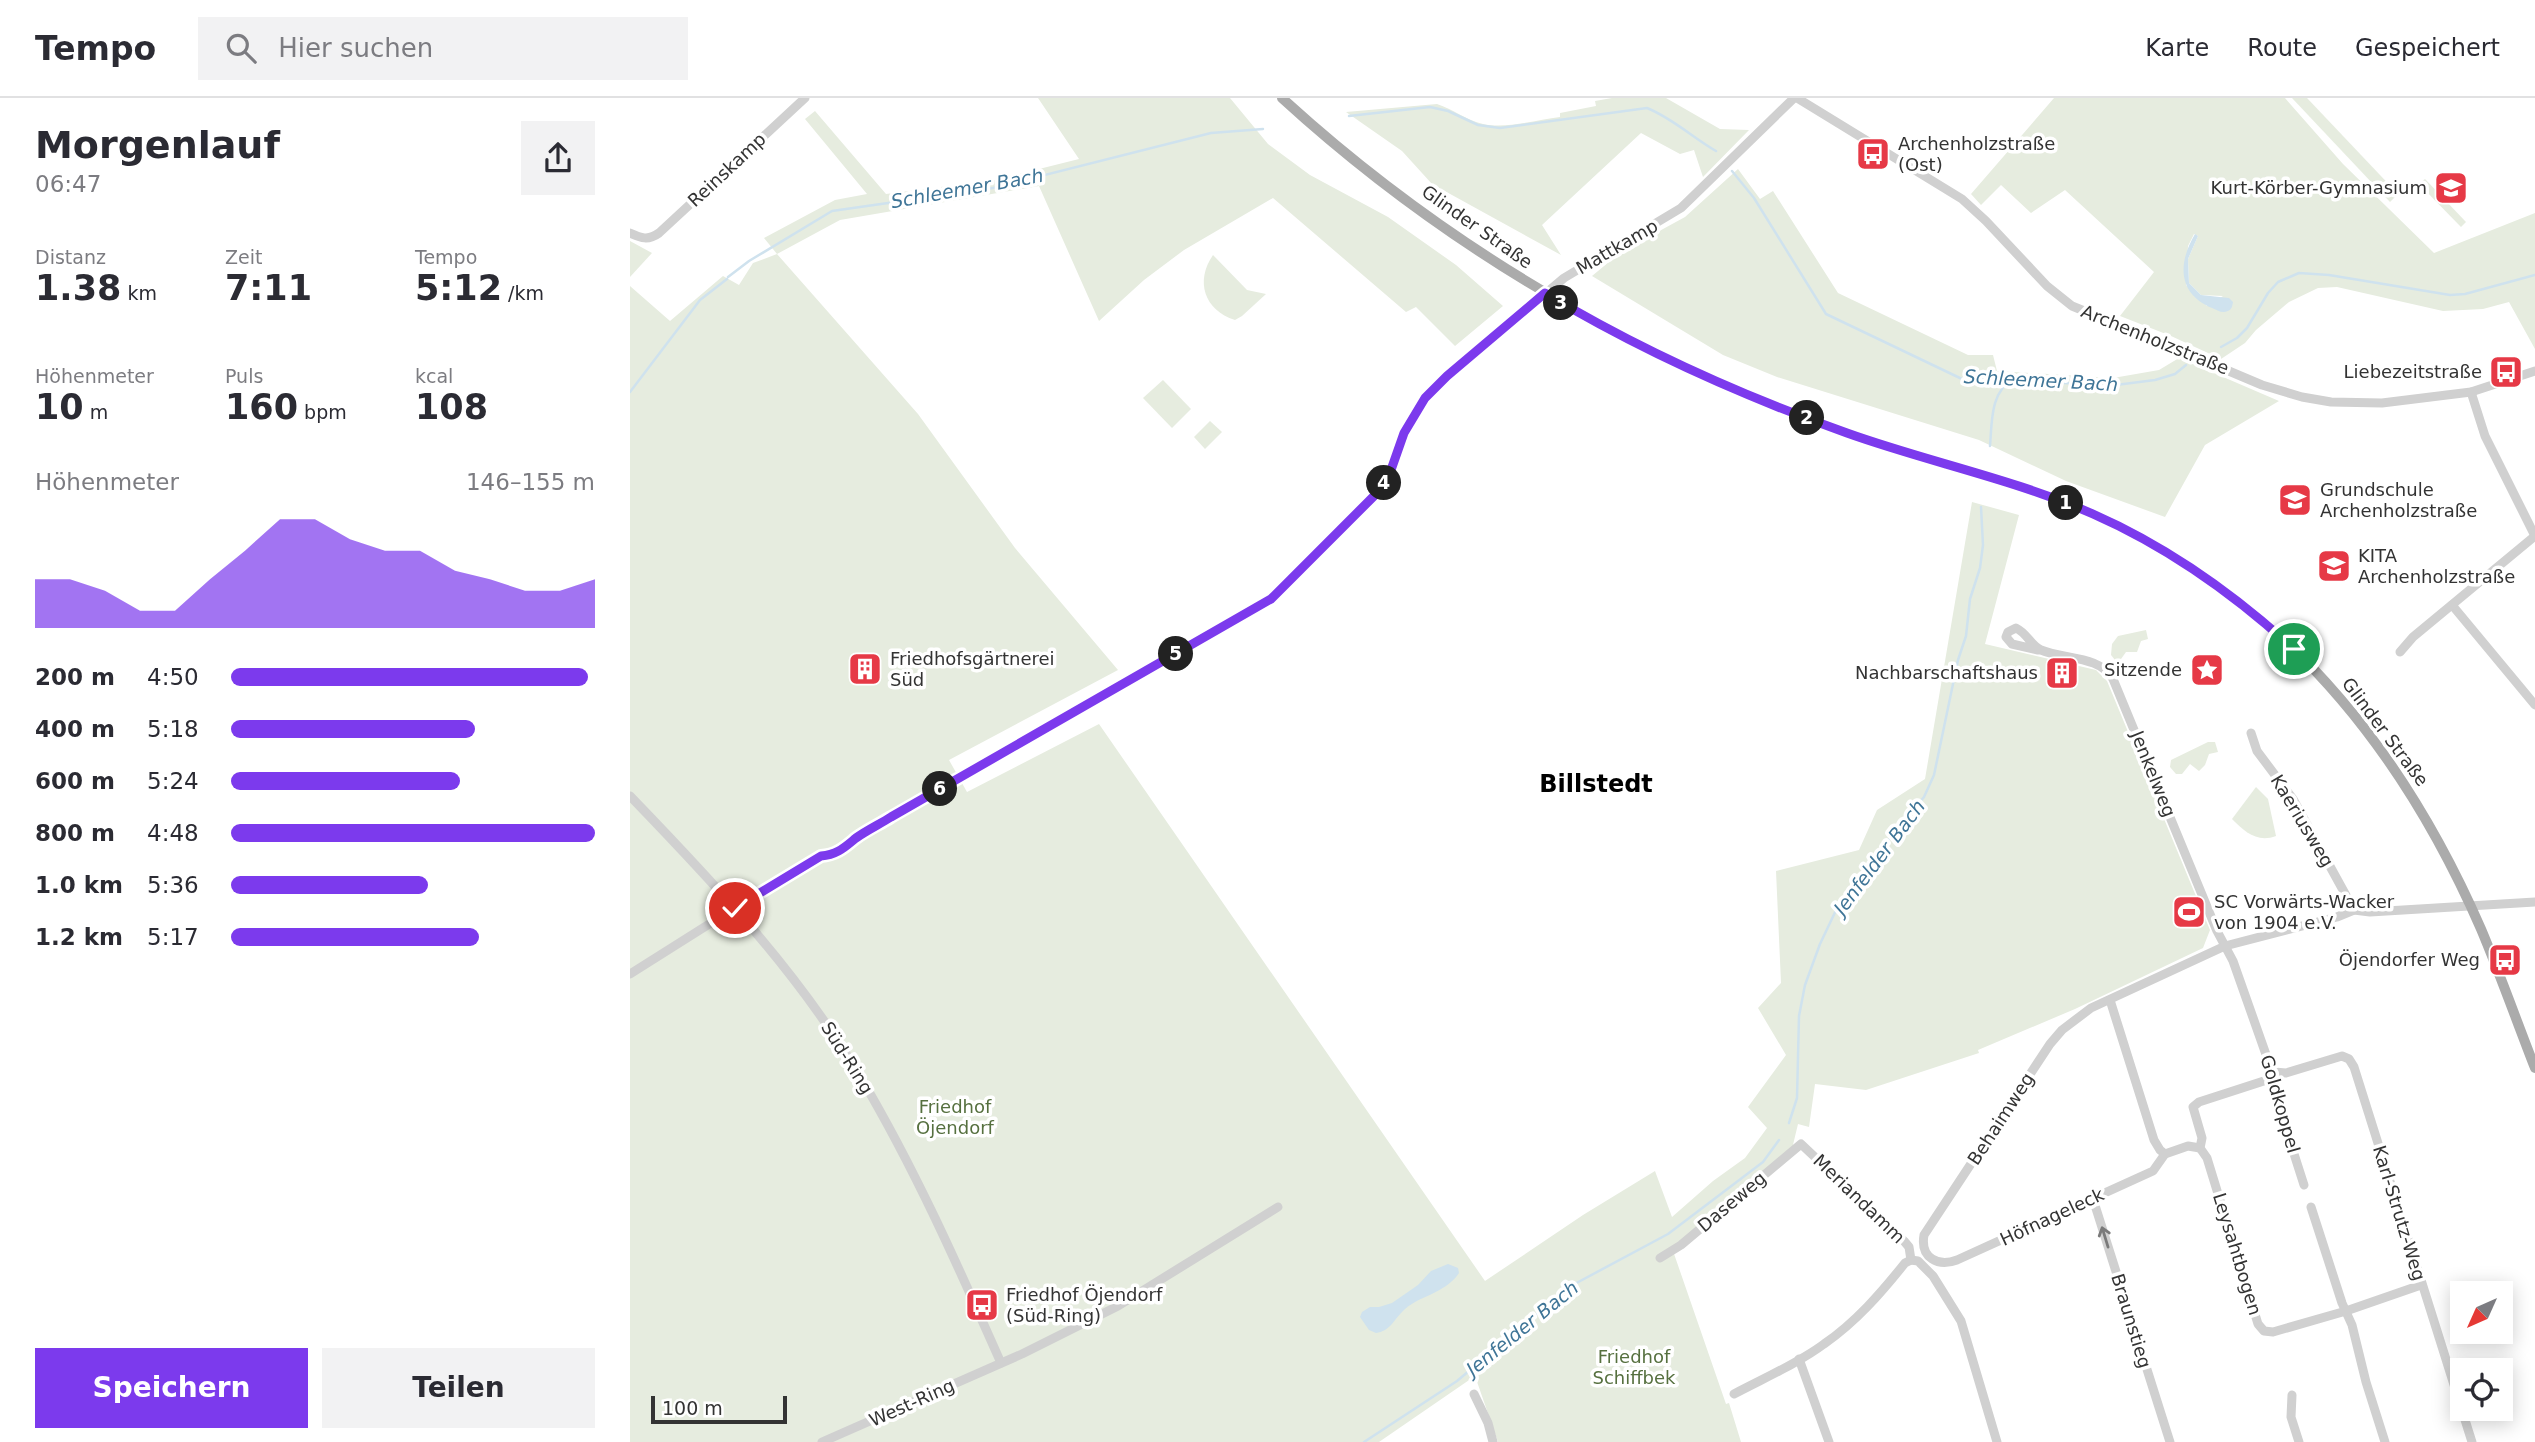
<!DOCTYPE html>
<html lang="de">
<head>
<meta charset="utf-8">
<style>
	body { margin:0; font-family:"DejaVu Sans",sans-serif; background:#f2f2f3; color:#2b2b33; height:100vh; display:flex; flex-direction:column; font-size:26px; white-space:nowrap }
	* { box-sizing:border-box; margin:0 }
	p { font-size:23px; color:#7c7c81 }
	.icon { flex:none; width:38px; height:38px; fill:none; stroke:currentColor; stroke-width:2; stroke-linecap:round; stroke-linejoin:round }
	.map { position:relative; flex:1; overflow:hidden }
	.side { display:flex; flex-direction:column; background:#fff; width:630px }
	.side>* { flex:none }
	.needle { width:46px; rotate:225deg }
	.buttons { position:absolute; left:1820px; top:1183px; display:grid; gap:14px }
	.buttons a { display:grid; place-items:center; width:63px; height:63px; border-radius:0px; background:#fff; box-shadow:0 4px 18px #0003; font-size:35px }
	.scale { position:absolute; left:21px; bottom:18px; width:136px; box-sizing:border-box; padding-left:7px; border:4px solid #333; border-top:0; font-size:19px; line-height:24px; white-space:nowrap; color:#333; -webkit-text-stroke:5px #fff; paint-order:stroke }
	.pin { position:absolute; display:grid; place-items:center; width:60px; height:60px; color:#fff; margin:-30px; border:4px solid #fff; border-radius:50%; box-shadow:0 2px 7px #0007 }
	.km { position:absolute; width:35px; height:35px; margin:-18px; border-radius:50%; background:#222; color:#fff; font-size:19px; line-height:35px; text-align:center }
	.round { display:grid; place-items:center; flex:none; width:74px; height:74px; border-radius:0px; background:#f2f2f3 }
	.headline { display:flex; align-items:center; justify-content:space-between; height:119px; padding:0 35px }
	h1 { font-size:38px; font-weight:700; line-height:52px }
	.metrics { display:grid; grid-template-columns:repeat(3,1fr); gap:10px; height:119px; padding:7px 35px }
	.metrics div { display:grid; align-content:center }
	.metrics b { font-size:35px; font-weight:700 }
	.metrics small { font-size:19px; font-weight:400 }
	.metrics p { font-size:19px }
	.chart { height:196px; padding:14px 35px }
	.chart p { display:flex; justify-content:space-between }
	.chart svg { width:100%; height:126px; margin-top:7px; fill:#7c3aed; opacity:.7 }
	.primary-button { display:flex; gap:14px; margin-top:auto; padding:14px 35px }
	.primary-button a { flex:1; height:80px; border-radius:0px; background:#7c3aed; color:#fff; font-size:28px; font-weight:700; line-height:80px; text-align:center }
	.primary-button a+a { background:#f2f2f3; color:#2b2b33 }
	ul { padding:0 35px; list-style:none; font-size:23px }
	li { display:grid; grid-template-columns:112px 84px 1fr; align-items:center; height:52px }
	li i { height:18px; border-radius:9px; background:#7c3aed }
	header { display:flex; align-items:center; gap:42px; box-sizing:border-box; height:98px; padding:0 35px; background:#fff; border-bottom:2px solid #e1e1e2 }
	header strong { font-size:33px }
	nav { display:flex; gap:38px; margin-inline-start:auto; font-size:24px }
	.search { width:490px; height:63px; background:#f2f2f3; display:flex; align-items:center; gap:18px; box-sizing:border-box; padding:0 24px; border-radius:0px; color:#7c7c81; font-size:26px }
	main { display:flex; flex:1; min-height:0 }
	.map>svg:first-child { display:block }
	.green { fill:#e6ecdf; fill-rule:evenodd }
	.water { fill:#cfe2ee }
	.lines { fill:none; stroke-linecap:round; stroke-linejoin:round }
	.stream { stroke:#cfe2ee; stroke-width:2.5 }
	.minor { stroke:#d0d0d0; stroke-width:9 }
	.major { stroke:#ababab; stroke-width:10 }
	.oneway { stroke:#7a7a7a }
	.route-casing { stroke:#fff; stroke-width:14 }
	.route { stroke:#7c3aed; stroke-width:9 }
	.labels { text-anchor:middle; stroke-width:7; stroke-linejoin:round; paint-order:stroke }
	.poi-label { font-size:18px; fill:#333; stroke:#fff; text-anchor:start }
	.street-label { font-size:18px; fill:#333; stroke:#fff }
	.park-label { font-size:18px; fill:#56703f; stroke:#fff }
	.water-label { font-size:19px; font-style:italic; fill:#3f7597; stroke:#fff }
	.district-label { font-size:24px; font-weight:bold; fill:#000; stroke:#fff }
</style>
</head>
<body>
<header>
<strong>Tempo</strong>
<div class="search"><svg class="icon" aria-label="search" viewBox="0 0 24 24"><circle cx="10" cy="10" r="6"/><path d="M15 15l6 6"/></svg>Hier suchen</div>
<nav><a>Karte</a><a>Route</a><a>Gespeichert</a></nav>
</header>
<main>
<section class="side">
<div class="headline"><div><h1>Morgenlauf</h1><p>06:47</p></div><a class="round"><svg class="icon" aria-label="share" viewBox="0 0 24 24"><path d="M12 15V3M7 8l5-5 5 5M5 13v7h14v-7"/></svg></a></div>
<div class="metrics">
<div><p>Distanz</p><b>1.38<small> km</small></b></div>
<div><p>Zeit</p><b>7:11</b></div>
<div><p>Tempo</p><b>5:12<small> /km</small></b></div>
</div>
<div class="metrics">
<div><p>Höhenmeter</p><b>10<small> m</small></b></div>
<div><p>Puls</p><b>160<small> bpm</small></b></div>
<div><p>kcal</p><b>108</b></div>
</div>
<div class="chart"><p><span>Höhenmeter</span>146–155 m</p>
<svg viewBox="0 0 160 44" preserveAspectRatio="none"><path d="M0 44V27L10 27L20 31L30 38L40 38L50 27L60 17L70 6L80 6L90 13L100 17L110 17L120 24L130 27L140 31L150 31L160 27V44z"/></svg>
</div>
<ul>
<li><b>200 m</b>4:50<i style="width:98%"></i></li>
<li><b>400 m</b>5:18<i style="width:67%"></i></li>
<li><b>600 m</b>5:24<i style="width:63%"></i></li>
<li><b>800 m</b>4:48<i style="width:100%"></i></li>
<li><b>1.0 km</b>5:36<i style="width:54%"></i></li>
<li><b>1.2 km</b>5:17<i style="width:68%"></i></li>
</ul>
<div class="primary-button"><a>Speichern</a><a>Teilen</a></div>
</section>
<div class="map">
<svg width="1905" height="1344" viewBox="0 0 1905 1344">
	<rect width="100%" height="100%" fill="#fff"/>
	<g class="green">
		<path d="M408,0H600L638,46L680,77L758,119L826,167L873,208L825,248L786,209L776,214L643,100L554,152L514,182L469,223L409,88L210,122L147,156L288,316L385,450L488,572L319,662L337,694L469,626L855,1183L953,1117L1025,1073L1042,1119L1083,1083L1115,1060L1137,1030L1118,1009L1156,957L1128,910L1151,885L1146,773L1229,752L1247,712L1295,681L1342,404L1389,417L1355,546L1466,572L1477,583L1580,832L1573,850L1445,911L1348,952L1349,955L1236,992L1185,986L1179,1029L1168,1026L1162,1051L1042,1150L1096,1306L1099,1305L1111,1344H868L845,1278L749,1344H0V188L40,223L93,178L109,187L123,165L147,156L134,140L205,102L237,96L175,21L185,13L256,96L365,82L449,61Z"/>
		<path d="M982,0H1036L1090,31L1119,32L1073,79L1064,52L1050,56L1011,35L912,127L931,157L802,86L772,53L716,14L807,6C823,11 836,22 853,26C876,31 906,22 930,19V15L966,8L965,3Z"/>
		<path d="M1424,0H1655L1713,66L1804,155L1905,115V251L1879,204L1853,211L1813,213L1707,189L1688,190L1659,204L1626,232L1615,245L1591,261L1541,238L1490,218L1524,174L1435,92L1401,115L1371,87L1351,107L1341,96ZM1564,136L1568,138L1558,161L1559,185L1571,197L1593,198L1577,208L1556,187L1558,148Z"/>
		<path d="M1662,0H1677L1768,96L1760,104Z"/>
		<path d="M1108,71L1130,101L1143,93L1208,195L1338,257H1363L1367,273L1483,280L1529,272L1549,260L1649,303L1575,347L1535,419L1436,383L1349,342L1147,279L1093,257L962,178L991,154L1055,119Z"/>
		<path d="M1795,81L1836,124L1831,129L1789,86Z"/>
		<path d="M0,143L22,155L0,179Z"/>
		<path d="M583,157L617,192L636,196L612,218L605,222C574,212 565,183 583,157Z"/>
		<path d="M533,282L561,311L542,330L513,300Z"/>
		<path d="M580,323L592,334L575,351L564,339Z"/>
		<path d="M1516,532L1518,541L1511,543L1507,554H1496L1491,561L1485,562L1481,557L1482,546L1488,538Z"/>
		<path d="M1578,644H1585L1588,654L1579,656L1575,667L1569,673L1560,666L1552,676H1546L1540,669L1541,662Z"/>
		<path d="M1626,689L1638,701L1646,738C1627,745 1615,734 1602,721Z"/>
	</g>
	<g class="water">
		<path d="M1565,136L1568,138L1558,161L1559,185L1571,197L1599,200L1603,204C1602,209 1602,211 1598,213C1592,216 1587,212 1582,210C1547,195 1548,165 1565,136Z"/>
		<path d="M818,1166L828,1170L829,1175C814,1197 788,1197 772,1214C763,1223 760,1233 746,1235L739,1232L730,1219L732,1214L740,1209H749L762,1205L788,1187L801,1173Z"/>
	</g>
	<g class="lines">
		<g class="stream">
			<path d="M719,18L800,9L818,13L848,27L870,30L1017,10C1042,20 1062,39 1086,53"/>
			<path d="M1102,73L1124,100L1196,216L1332,281L1360,280L1478,288L1525,282L1545,276L1556,267"/>
			<path d="M98,179L119,163L202,113L363,90L581,35L633,31"/>
			<path d="M1591,249L1607,240L1617,230L1638,195L1648,184L1669,175L1699,177L1820,197L1835,196L1905,177"/>
			<path d="M0,294L70,202L97,181"/>
			<path d="M1360,348C1362,325 1360,294 1383,281"/>
			<path d="M1159,1025L1167,1000L1169,918L1175,887L1190,846L1208,808L1231,775L1294,699L1304,677L1328,562L1336,538L1340,501L1350,470L1353,447L1351,409"/>
			<path d="M734,1344L827,1283L939,1189L1038,1136L1133,1064L1149,1042"/>
		</g>
		<g class="minor">
			<path d="M1167,0L1332,101L1356,123L1417,188L1442,208L1555,254L1577,266L1587,268L1632,287L1672,299L1701,304L1752,305L1841,294L1905,273"/>
			<path d="M0,135C11,140 18,143 29,135L175,0"/>
			<path d="M1841,294L1855,338L1905,438"/>
			<path d="M1822,507L1905,607"/>
			<path d="M1408,552L1382,546L1376,539L1378,534L1386,530C1397,535 1401,548 1411,552C1434,562 1469,557 1483,581L1587,833L1603,863L1639,965L1644,974"/>
			<path d="M1770,554L1783,539L1905,438"/>
			<path d="M1621,635L1627,653L1663,701L1724,812"/>
			<path d="M0,698C84,785 169,875 231,980C285,1071 328,1168 371,1265"/>
			<path d="M0,876L84,823L157,780L162,775L191,758L201,757L219,747L225,741L261,719L641,501L749,393L761,372L781,321L803,291L934,180L1051,110L1164,0"/>
			<path d="M1480,902L1524,1042L1530,1052L1535,1056L1523,1073L1327,1162C1308,1169 1290,1160 1294,1137L1420,946L1432,932L1461,910L1595,848L1707,819L1724,812L1740,814L1905,804"/>
			<path d="M1644,974L1640,981L1569,1004L1563,1009L1572,1040L1570,1050L1577,1060L1628,1226L1634,1233L1643,1234L1716,1213L1791,1187"/>
			<path d="M1644,974L1656,975L1712,958L1719,961L1724,969L1842,1344"/>
			<path d="M1642,979L1640,981L1674,1087"/>
			<path d="M1535,1056L1558,1048L1570,1050"/>
			<path d="M1463,1101L1540,1344"/>
			<path d="M1681,1109L1712,1205L1722,1227L1736,1284L1755,1344"/>
			<path d="M1030,1160L1051,1147L1171,1046L1274,1143L1279,1149L1281,1162L1288,1163L1303,1178L1331,1223L1367,1344"/>
			<path d="M1169,1261L1199,1344"/>
			<path d="M844,1296L858,1325L863,1344"/>
			<path d="M1104,1296C1134,1280 1167,1266 1194,1246C1226,1224 1251,1195 1275,1165L1281,1162"/>
			<path d="M1662,1297L1661,1319L1669,1344"/>
			<path d="M192,1344L392,1256L488,1208L648,1109"/>
		</g>
		<path class="major" d="M652,0C804,139 982,245 1173,319C1263,354 1358,375 1449,410C1515,436 1578,476 1632,522C1729,605 1800,714 1851,831C1870,876 1887,924 1905,970"/>
	</g>
	<defs><path id="oneway-shaft" d="M-6 0H5M1.5-3L5.5 0L1.5 3" fill="none" stroke-width="1.6" stroke-linecap="round" stroke-linejoin="round" transform="scale(1.75)"/></defs>
	<use class="oneway" href="#oneway-shaft" transform="translate(1475 1139) rotate(-107)"/>
	<g class="lines">
		<defs>
			<path id="route" d="M105,810L191,758C207,757 215,749 226,740C237,732 250,726 261,719L641,501L749,393L761,372L774,335L795,300L817,278L915,195C1010,252 1113,298 1217,335C1298,364 1384,381 1463,416C1538,449 1604,496 1664,551"/>
		</defs>
		<use href="#route" class="route-casing"/>
		<use href="#route" class="route"/>
	</g>
	<defs>
		<symbol id="bus-square" viewBox="-11 -11 22 22"><rect x="-9" y="-9" width="18" height="18" rx="4" fill="#e63946" stroke="#fff"/><path d="M-5-6H5V4H4V6H2V4H-2V6H-4V4H-5ZM-3.5-4V0h7V-4ZM-3.5 1.2v1.5H-2V1.2ZM2 1.2v1.5H3.5V1.2Z" fill="#fff"/></symbol>
		<symbol id="school-square" viewBox="-11 -11 22 22"><rect x="-9" y="-9" width="18" height="18" rx="4" fill="#e63946" stroke="#fff"/><path d="M0-5L7-2L0 1L-7-2ZM-4 1L0 2.5L4 1V4Q0 6-4 4Z" fill="#fff"/></symbol>
		<symbol id="building-square" viewBox="-11 -11 22 22"><rect x="-9" y="-9" width="18" height="18" rx="4" fill="#e63946" stroke="#fff"/><path d="M-4-6H4V6H1V3H-1V6H-4ZM-2.5-4.3h1.7v1.8h-1.7ZM.8-4.3h1.7v1.8H.8ZM-2.5-1h1.7V.8h-1.7ZM.8-1h1.7V.8H.8Z" fill="#fff"/></symbol>
		<symbol id="sight-square" viewBox="-11 -11 22 22"><rect x="-9" y="-9" width="18" height="18" rx="4" fill="#e63946" stroke="#fff"/><path d="M0-6L1.8-2.2L6-1.7L2.9 1.2L3.7 5.4L0 3.3L-3.7 5.4L-2.9 1.2L-6-1.7L-1.8-2.2Z" fill="#fff"/></symbol>
		<symbol id="stadium-square" viewBox="-11 -11 22 22"><rect x="-9" y="-9" width="18" height="18" rx="4" fill="#e63946" stroke="#fff"/><path d="M0-5a6.5 5 0 1 0 0 10a6.5 5 0 1 0 0-10ZM-3.5-1.8h7v3.6h-7Z" fill="#fff"/></symbol>
	</defs>
	<g fill-rule="evenodd">
		<use href="#bus-square" x="1224" y="37" width="38" height="38"/>
		<use href="#school-square" x="1802" y="71" width="38" height="38"/>
		<use href="#bus-square" x="1857" y="255" width="38" height="38"/>
		<use href="#school-square" x="1646" y="383" width="38" height="38"/>
		<use href="#school-square" x="1685" y="449" width="38" height="38"/>
		<use href="#building-square" x="216" y="552" width="38" height="38"/>
		<use href="#sight-square" x="1558" y="553" width="38" height="38"/>
		<use href="#building-square" x="1413" y="556" width="38" height="38"/>
		<use href="#stadium-square" x="1540" y="795" width="38" height="38"/>
		<use href="#bus-square" x="1856" y="843" width="38" height="38"/>
		<use href="#bus-square" x="333" y="1188" width="38" height="38"/>
	</g>
	<g class="labels">
		<g class="poi-label">
			<text x="1268" y="52">Archenholzstraße<tspan x="1268" dy="21">(Ost)</tspan></text>
			<text x="1797" y="96" text-anchor="end">Kurt-Körber-Gymnasium</text>
			<text x="1852" y="280" text-anchor="end">Liebezeitstraße</text>
			<text x="1690" y="398">Grundschule<tspan x="1690" dy="21">Archenholzstraße</tspan></text>
			<text x="1728" y="464">KITA<tspan x="1728" dy="21">Archenholzstraße</tspan></text>
			<text x="260" y="567">Friedhofsgärtnerei<tspan x="260" dy="21">Süd</tspan></text>
			<text x="1552" y="578" text-anchor="end">Sitzende</text>
			<text x="1408" y="581" text-anchor="end">Nachbarschaftshaus</text>
			<text x="1584" y="810">SC Vorwärts-Wacker<tspan x="1584" dy="21">von 1904 e.V.</tspan></text>
			<text x="1850" y="868" text-anchor="end">Öjendorfer Weg</text>
			<text x="376" y="1203">Friedhof Öjendorf<tspan x="376" dy="21">(Süd-Ring)</tspan></text>
		</g>
		<g class="street-label">
			<text transform="translate(97 72) rotate(-43)" y="6">Reinskamp</text>
			<text transform="translate(847 129) rotate(35)" y="6">Glinder Straße</text>
			<text transform="translate(987 149) rotate(-30)" y="6">Mattkamp</text>
			<text transform="translate(1525 242) rotate(22)" y="6">Archenholzstraße</text>
			<text transform="translate(1755 634) rotate(53)" y="6">Glinder Straße</text>
			<text transform="translate(1523 676) rotate(68)" y="6">Jenkelweg</text>
			<text transform="translate(1672 723) rotate(59)" y="6">Kaeriusweg</text>
			<text transform="translate(217 960) rotate(58)" y="6">Süd-Ring</text>
			<text transform="translate(1650 1006) rotate(74)" y="6">Goldkoppel</text>
			<text transform="translate(1371 1021) rotate(-57)" y="6">Behaimweg</text>
			<text transform="translate(1229 1101) rotate(44)" y="6">Meriandamm</text>
			<text transform="translate(1102 1104) rotate(-40)" y="6">Daseweg</text>
			<text transform="translate(1769 1115) rotate(73)" y="6">Karl-Strutz-Weg</text>
			<text transform="translate(1422 1119) rotate(-25)" y="6">Höfnageleck</text>
			<text transform="translate(1607 1156) rotate(73)" y="6">Leysahtbogen</text>
			<text transform="translate(1501 1223) rotate(73)" y="6">Braunstieg</text>
			<text transform="translate(282 1305) rotate(-24)" y="6">West-Ring</text>
		</g>
		<g class="park-label">
			<text x="325" y="1015">Friedhof<tspan x="325" dy="21">Öjendorf</tspan></text>
			<text x="1004" y="1265">Friedhof<tspan x="1004" dy="21">Schiffbek</tspan></text>
		</g>
		<g class="water-label">
			<text transform="translate(337 90) rotate(-10)" y="7">Schleemer Bach</text>
			<text transform="translate(1411 282) rotate(3)" y="7">Schleemer Bach</text>
			<text transform="translate(1249 759) rotate(-53)" y="7">Jenfelder Bach</text>
			<text transform="translate(892 1230) rotate(-39)" y="7">Jenfelder Bach</text>
		</g>
		<g class="district-label">
			<text x="966" y="694">Billstedt</text>
		</g>
	</g>
</svg>
<div class="buttons">
<a><svg class="needle" viewBox="-14 -14 28 28"><path d="M0-13l5 13h-10z" fill="#e53935"/><path d="M0 13l5-13h-10z" fill="#7c7c81"/></svg></a>
<a><svg class="icon" aria-label="locate" viewBox="0 0 24 24"><circle cx="12" cy="12" r="6"/><path d="M12 2v4M12 18v4M2 12h4M18 12h4"/></svg></a>
</div>
<div class="scale">100 m</div>
<div class="pin" style="left:1664px;top:551px;background:#1e9e55"><svg class="icon" aria-label="arrive" viewBox="0 0 24 24"><path d="M6 21V4h12l-3 4 3 4H6"/></svg></div>
<div class="pin" style="left:105px;top:810px;background:#d93025"><svg class="icon" aria-label="check" viewBox="0 0 24 24"><path d="M5 12l5 5 9-10"/></svg></div>
<b class="km" style="left:1436px;top:405px">1</b>
<b class="km" style="left:1177px;top:320px">2</b>
<b class="km" style="left:931px;top:205px">3</b>
<b class="km" style="left:754px;top:385px">4</b>
<b class="km" style="left:546px;top:556px">5</b>
<b class="km" style="left:310px;top:691px">6</b>
</div>
</main>
</body>
</html>
